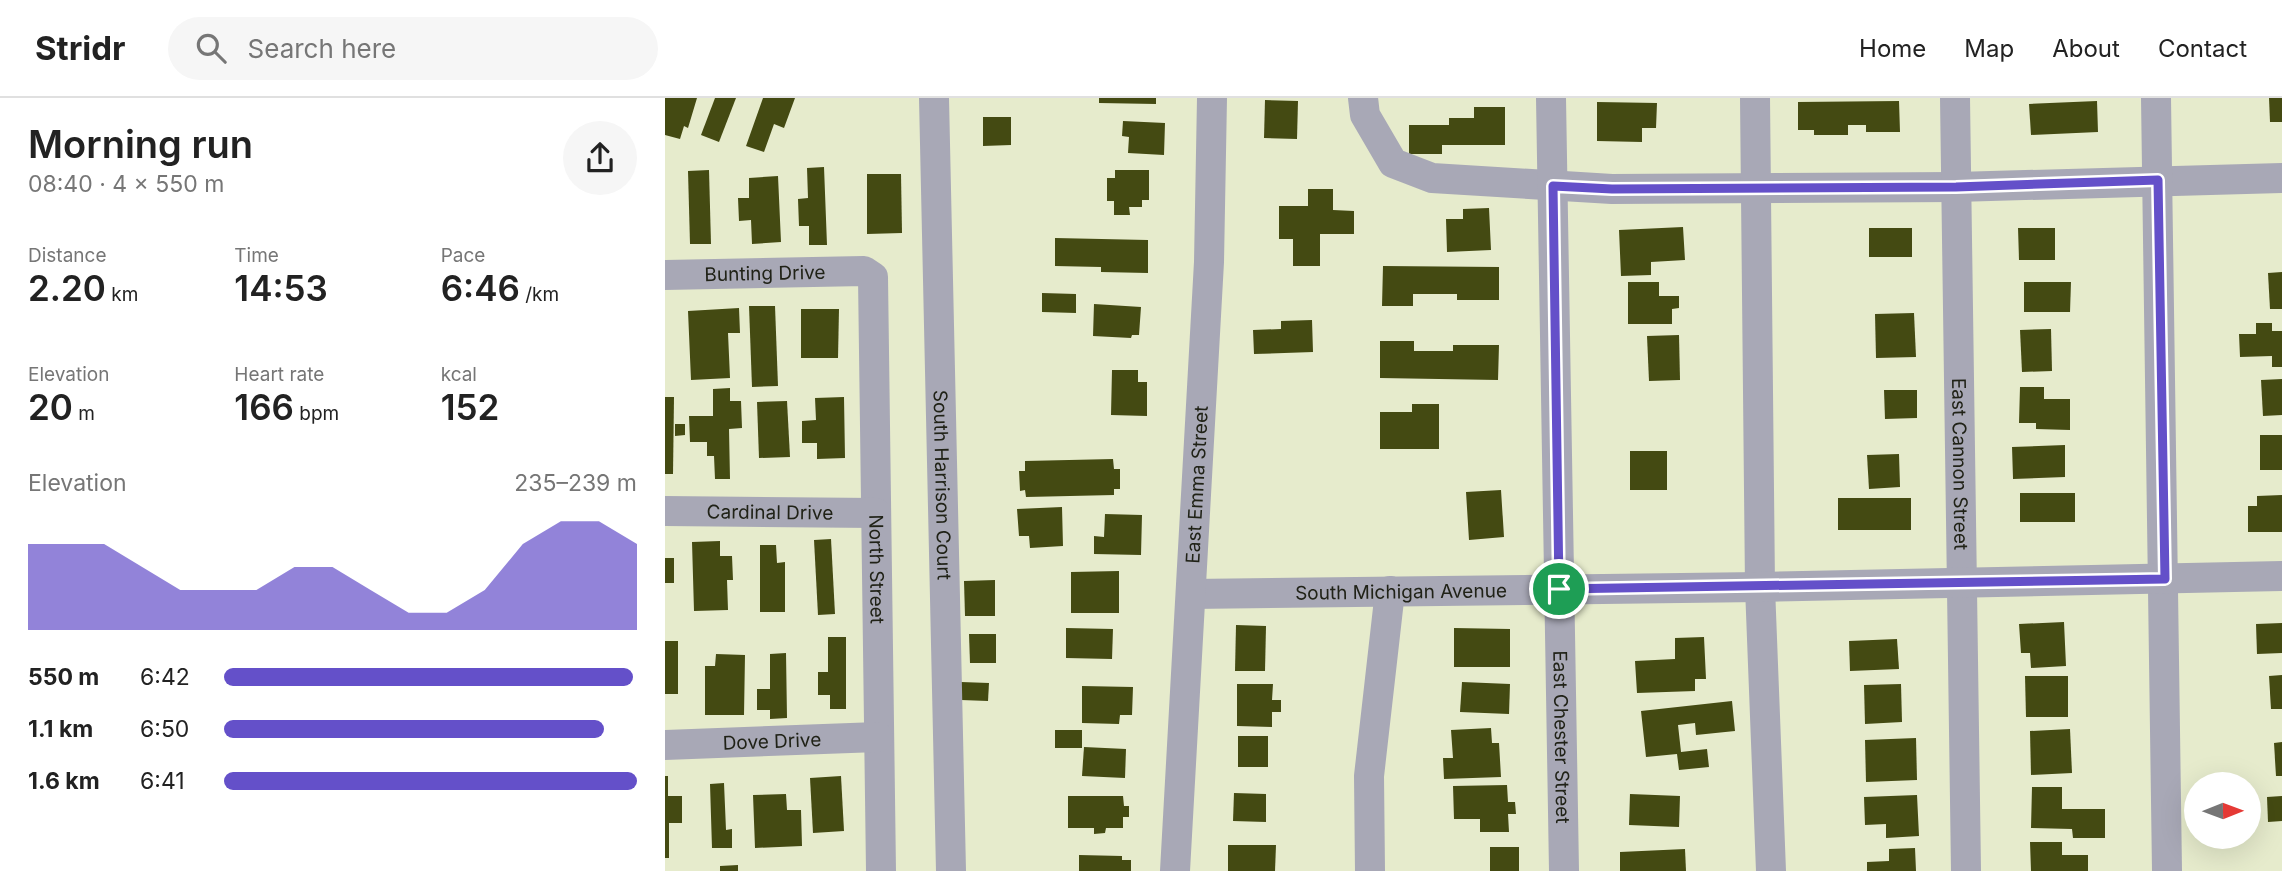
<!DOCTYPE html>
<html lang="en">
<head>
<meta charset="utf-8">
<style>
	body { margin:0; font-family:Inter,sans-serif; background:#f6f6f6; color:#222; height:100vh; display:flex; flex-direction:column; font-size:26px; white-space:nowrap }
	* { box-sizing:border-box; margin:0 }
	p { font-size:23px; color:#767676 }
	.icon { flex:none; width:38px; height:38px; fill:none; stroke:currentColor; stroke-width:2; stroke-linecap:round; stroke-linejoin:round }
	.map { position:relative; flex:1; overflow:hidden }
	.details { display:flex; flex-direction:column; background:#fff; width:665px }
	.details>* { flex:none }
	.needle { width:46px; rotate:89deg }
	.buttons { position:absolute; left:1519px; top:674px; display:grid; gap:14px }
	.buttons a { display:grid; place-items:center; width:77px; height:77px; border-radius:50%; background:#fff; box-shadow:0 7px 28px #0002; font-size:35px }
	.pin { position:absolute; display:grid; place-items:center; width:60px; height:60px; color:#fff; margin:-30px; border:4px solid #fff; border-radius:50%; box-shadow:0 2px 7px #0007 }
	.round { display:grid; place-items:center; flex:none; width:74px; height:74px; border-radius:37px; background:#f6f6f6 }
	.summary { display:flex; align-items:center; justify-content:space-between; height:119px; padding:0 28px }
	h1 { font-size:38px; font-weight:600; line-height:52px }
	.metrics { display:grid; grid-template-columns:repeat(3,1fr); gap:10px; height:119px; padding:7px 28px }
	.metrics div { display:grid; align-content:center }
	.metrics b { font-size:35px; font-weight:600 }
	.metrics small { font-size:19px; font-weight:400 }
	.metrics p { font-size:19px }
	.chart { height:196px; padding:14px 28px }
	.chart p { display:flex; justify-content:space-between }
	.chart svg { width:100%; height:126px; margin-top:7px; fill:#6450c9; opacity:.7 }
	ul { padding:0 28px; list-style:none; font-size:23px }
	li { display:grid; grid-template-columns:112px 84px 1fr; align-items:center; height:52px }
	li i { height:18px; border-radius:9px; background:#6450c9 }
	header { display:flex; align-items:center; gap:42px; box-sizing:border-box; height:98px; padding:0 35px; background:#fff; border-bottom:2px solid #e0e0e0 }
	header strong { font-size:33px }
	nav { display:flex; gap:38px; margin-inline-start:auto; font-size:24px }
	.search { width:490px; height:63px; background:#f6f6f6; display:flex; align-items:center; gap:18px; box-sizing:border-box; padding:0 24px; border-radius:38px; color:#767676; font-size:26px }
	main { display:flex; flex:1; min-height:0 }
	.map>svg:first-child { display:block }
	.building { fill:#444a12 }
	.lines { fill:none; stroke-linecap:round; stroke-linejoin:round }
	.minor { stroke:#a8a8b6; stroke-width:30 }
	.route-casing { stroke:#fff; stroke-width:14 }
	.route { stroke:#6450c9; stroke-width:9 }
	.labels { text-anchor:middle; stroke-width:7; stroke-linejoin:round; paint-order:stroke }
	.street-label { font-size:19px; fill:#202217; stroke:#f3f8d9 }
</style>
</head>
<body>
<header>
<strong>Stridr</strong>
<div class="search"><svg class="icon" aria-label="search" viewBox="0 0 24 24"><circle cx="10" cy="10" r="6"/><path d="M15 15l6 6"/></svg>Search here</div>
<nav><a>Home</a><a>Map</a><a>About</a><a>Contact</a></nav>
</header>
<main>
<section class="details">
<div class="summary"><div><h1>Morning run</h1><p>08:40 · 4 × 550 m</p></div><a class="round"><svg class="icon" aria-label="share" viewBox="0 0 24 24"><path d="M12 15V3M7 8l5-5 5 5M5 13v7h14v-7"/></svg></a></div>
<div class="metrics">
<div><p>Distance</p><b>2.20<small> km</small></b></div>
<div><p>Time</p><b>14:53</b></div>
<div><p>Pace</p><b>6:46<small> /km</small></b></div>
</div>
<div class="metrics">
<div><p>Elevation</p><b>20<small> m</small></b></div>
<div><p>Heart rate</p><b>166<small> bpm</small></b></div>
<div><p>kcal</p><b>152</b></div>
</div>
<div class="chart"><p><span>Elevation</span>235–239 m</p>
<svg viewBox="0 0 160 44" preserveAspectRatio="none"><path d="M0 44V14L10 14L20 14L30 22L40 30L50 30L60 30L70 22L80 22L90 30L100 38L110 38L120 30L130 14L140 6L150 6L160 14V44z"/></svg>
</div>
<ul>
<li><b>550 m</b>6:42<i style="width:99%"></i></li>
<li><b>1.1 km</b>6:50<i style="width:92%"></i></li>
<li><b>1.6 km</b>6:41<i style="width:100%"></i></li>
</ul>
</section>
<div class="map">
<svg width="1617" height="773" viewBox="0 0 1617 773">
	<rect width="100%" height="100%" fill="#e6ebcc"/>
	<g class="building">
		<path d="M0,0H32L23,30L19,28L15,41L0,37Z"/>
		<path d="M50,0H71L54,44L36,37Z"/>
		<path d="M98,0H130L119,30L109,26L99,54L81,48Z"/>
		<path d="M434,0H491V6L434,5Z"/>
		<path d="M1604,0H1617V24H1605Z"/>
		<path d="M600,2L633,3L632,41L599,40Z"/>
		<path d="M1234,3L1235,34H1201V27H1183V37H1149V32H1133V4Z"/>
		<path d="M1432,3L1433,34L1366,37L1364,6Z"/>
		<path d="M932,4L992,5L991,30H977V44L932,43Z"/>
		<path d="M809,9H840V47H777V56H744V27H784V20H809Z"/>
		<path d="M318,19H346V47L318,48Z"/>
		<path d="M458,23L500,25L499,57L463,55L464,39L457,38Z"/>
		<path d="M159,69L162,147H144V128H134L133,101L143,100L142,70Z"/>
		<path d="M44,72L46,146H25L23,73Z"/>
		<path d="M450,72H484V102H477V109H464L465,117H449V103H442V80H450Z"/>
		<path d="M202,76H236L237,135L202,136Z"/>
		<path d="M113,78L116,144L87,146L86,122L74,123L73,100H84V80Z"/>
		<path d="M643,91H668V112L689,113V136H655V168H628V141H614V108H643Z"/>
		<path d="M824,110L826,152L782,154L781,121H798V111Z"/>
		<path d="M1018,129L1020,162L986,164V177L956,178L954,132Z"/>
		<rect x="1204" y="130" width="43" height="29"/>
		<path d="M1353,130H1390V162H1354Z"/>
		<path d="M390,140L483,142V175L436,174V169L390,168Z"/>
		<path d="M718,168L834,169V202H792V196H748V208H717Z"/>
		<path d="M1617,174V211H1605L1603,175Z"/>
		<path d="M963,184H994V198H1014V210L1007,211V226H963Z"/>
		<path d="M1359,184H1406L1405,214H1359Z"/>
		<path d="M377,195L411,196V215L377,214Z"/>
		<path d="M429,206L476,209L474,237H467L466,240L428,238Z"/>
		<path d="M84,208H110L113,288L87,289Z"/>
		<path d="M74,210L75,235H63L65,280L26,282L23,213Z"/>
		<path d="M136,211H174L173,260H136Z"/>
		<path d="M1249,215L1251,259L1211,260L1210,216Z"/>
		<path d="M647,222L648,254L589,256L588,232L616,231V223Z"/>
		<path d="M1591,225H1607V233H1617V269H1607V258L1575,259L1574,236H1591Z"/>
		<path d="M1386,231L1387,273L1357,274L1355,232Z"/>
		<path d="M1014,237L1015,282L984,283L982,238Z"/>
		<path d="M715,243H749V253H788V247H834L833,282L715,280Z"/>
		<path d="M447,272H473V284H482V318L446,317Z"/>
		<path d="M1617,281V317L1598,318L1596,282Z"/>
		<path d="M1355,289H1379V301H1405V332L1371,331V325H1354Z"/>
		<path d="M65,290V303H76L77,330L64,331L65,381H50L49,358H42V344H25L24,318H48V291Z"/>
		<path d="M1219,292H1252V320L1220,321Z"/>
		<path d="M0,299H9L8,376H0Z"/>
		<path d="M179,299L180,360L152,361V345H137V323L151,322L150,300Z"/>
		<path d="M122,303L125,359L94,360L92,304Z"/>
		<path d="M747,306H774V351H715V314H747Z"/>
		<path d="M10,326H20V337L10,338Z"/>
		<rect x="1595" y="337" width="22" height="35"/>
		<path d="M1400,347V379L1348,381L1347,349Z"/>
		<rect x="965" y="353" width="37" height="39"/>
		<path d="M1234,356L1235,389L1204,391L1202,357Z"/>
		<path d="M448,361L449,371H455V391H449V397L361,399L360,392L355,393L354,373H360V363Z"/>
		<path d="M836,392L839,439L804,442L801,394Z"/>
		<rect x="1355" y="395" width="55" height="29"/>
		<path d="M1617,397V434H1583V408H1592V398Z"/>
		<rect x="1173" y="400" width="73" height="32"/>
		<path d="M397,409L398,448L365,450L364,438H354L352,411Z"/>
		<path d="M440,416L477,417L476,457L429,456V438L439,439Z"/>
		<path d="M166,441L170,516L153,517L149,442Z"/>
		<path d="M55,443V458H67L68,482H62L63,512L29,513L27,444Z"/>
		<path d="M95,447H111L112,465L120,464V514H95Z"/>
		<rect x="0" y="460" width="9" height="25"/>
		<path d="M454,473V515H406V474Z"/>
		<path d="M330,482V518H300L299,483Z"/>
		<path d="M1399,524L1401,568L1366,570L1365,555H1356L1354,526Z"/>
		<path d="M1617,525V555L1592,556L1591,526Z"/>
		<path d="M571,527L601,528L600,573H570Z"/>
		<path d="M401,530L448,531L447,561L401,560Z"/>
		<path d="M789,530L845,531V569H789Z"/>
		<path d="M304,536H331V565H305Z"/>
		<path d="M163,539H181V611H165V597H153V574H163Z"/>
		<path d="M1039,539L1041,581H1030V593L972,595L970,563L1010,561V540Z"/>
		<path d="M1232,541L1234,571L1185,573L1184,543Z"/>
		<rect x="0" y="543" width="13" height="53"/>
		<path d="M121,555L122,620L105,621V612H92V591H105V556Z"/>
		<path d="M51,556L80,557L79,617H40V568H50Z"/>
		<path d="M1617,577V611H1606L1604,578Z"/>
		<path d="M1360,578H1403V619H1361Z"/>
		<path d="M296,584L324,585L323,603L296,602Z"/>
		<path d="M797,584L845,586L844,616L795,614Z"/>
		<path d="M572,586H608L607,602H616V614H607V629L572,628Z"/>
		<path d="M1236,586L1237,624L1200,626L1199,587Z"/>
		<path d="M417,588L468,589L467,617H455L454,626L417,625Z"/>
		<path d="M1067,603L1070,633L1031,637L1030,625L1013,627L1016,654L1042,651L1044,669L1014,672L1012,656L981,659L976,613Z"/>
		<path d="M826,630L827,645H834L836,679L779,681L778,660H788L786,632Z"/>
		<path d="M1405,631L1407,675L1366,677L1365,633Z"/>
		<rect x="390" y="632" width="27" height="18"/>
		<rect x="573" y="638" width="30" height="31"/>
		<path d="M1251,640L1252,682L1201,684L1200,642Z"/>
		<path d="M1617,644V678H1611L1609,645Z"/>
		<path d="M419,649L461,651L460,680L417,678Z"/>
		<path d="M0,678H3V698H17V725H4V760H0Z"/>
		<path d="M176,678L179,733L148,735L145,680Z"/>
		<path d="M59,685L61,732L67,731V750H47L45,686Z"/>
		<path d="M842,687L843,704H850L851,716H843L844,734H815V721H789L788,688Z"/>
		<path d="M1367,689H1397V711H1440V740H1408L1407,731L1366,730Z"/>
		<path d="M569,695L601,696V724L568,723Z"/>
		<path d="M121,696L122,712H136L137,748L90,750L88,697Z"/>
		<path d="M965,696L1015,698L1014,729L964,727Z"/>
		<path d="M1252,697L1254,738L1221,740V726L1200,727L1199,699Z"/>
		<path d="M403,698H458L459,708H464V719H458V730H441L440,735L429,736V730H403Z"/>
		<path d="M1617,698V723L1603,724L1602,699Z"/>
		<path d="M1365,744H1397V757H1423V773H1366Z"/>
		<path d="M563,747H611L610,773H563Z"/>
		<rect x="825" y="749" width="29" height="24"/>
		<path d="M1250,750L1251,773H1202V764L1224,763V751Z"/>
		<path d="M1020,751L1021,773H955V754Z"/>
		<path d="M414,757L457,758V762H466V773H414Z"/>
		<path d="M73,767V773H55V768Z"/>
	</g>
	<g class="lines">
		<g class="minor">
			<path id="s1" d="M269,0L286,773"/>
			<path d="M698,0L700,17L728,65L767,80L947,91L1291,89L1617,80"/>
			<path id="s2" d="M886,0L899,773"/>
			<path d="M1090,0L1095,489L1106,773"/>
			<path id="s3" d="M1290,0L1301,773"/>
			<path d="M1491,0L1502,773"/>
			<path id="s4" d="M0,177L199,173L208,179L216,773"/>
			<path id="s5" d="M0,413L211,415"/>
			<path id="s6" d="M526,496L1095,489L1617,478"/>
			<path id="s7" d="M0,647L213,639"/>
			<path id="s8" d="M510,773L544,164L547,0"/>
			<path d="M705,773L704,678L725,493"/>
		</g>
	</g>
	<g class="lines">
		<defs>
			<path id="route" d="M1493,82L1500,481L894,491L888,88L947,91L1291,89Z"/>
		</defs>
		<use href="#route" class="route-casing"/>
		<use href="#route" class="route"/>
	</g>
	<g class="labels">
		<g class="street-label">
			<text dy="7" stroke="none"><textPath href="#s4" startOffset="100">Bunting Drive</textPath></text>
			<text dy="7" stroke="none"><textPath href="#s3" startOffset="366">East Cannon Street</textPath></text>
			<text dy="7" stroke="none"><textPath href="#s1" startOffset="387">South Harrison Court</textPath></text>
			<text dy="7" stroke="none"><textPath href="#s8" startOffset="387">East Emma Street</textPath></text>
			<text dy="7" stroke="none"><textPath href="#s5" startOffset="105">Cardinal Drive</textPath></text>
			<text dy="7" stroke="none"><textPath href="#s4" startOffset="502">North Street</textPath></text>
			<text dy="7" stroke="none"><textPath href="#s6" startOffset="210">South Michigan Avenue</textPath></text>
			<text dy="7" stroke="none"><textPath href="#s2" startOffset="639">East Chester Street</textPath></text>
			<text dy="7" stroke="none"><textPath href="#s7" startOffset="107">Dove Drive</textPath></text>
		</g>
	</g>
</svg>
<div class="buttons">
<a><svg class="needle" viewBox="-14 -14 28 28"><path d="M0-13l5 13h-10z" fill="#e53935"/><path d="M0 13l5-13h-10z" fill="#767676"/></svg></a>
</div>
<div class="pin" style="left:894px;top:491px;background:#1e9e55"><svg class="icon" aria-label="arrive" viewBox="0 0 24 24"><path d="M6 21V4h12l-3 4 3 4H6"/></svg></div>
</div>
</main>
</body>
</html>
